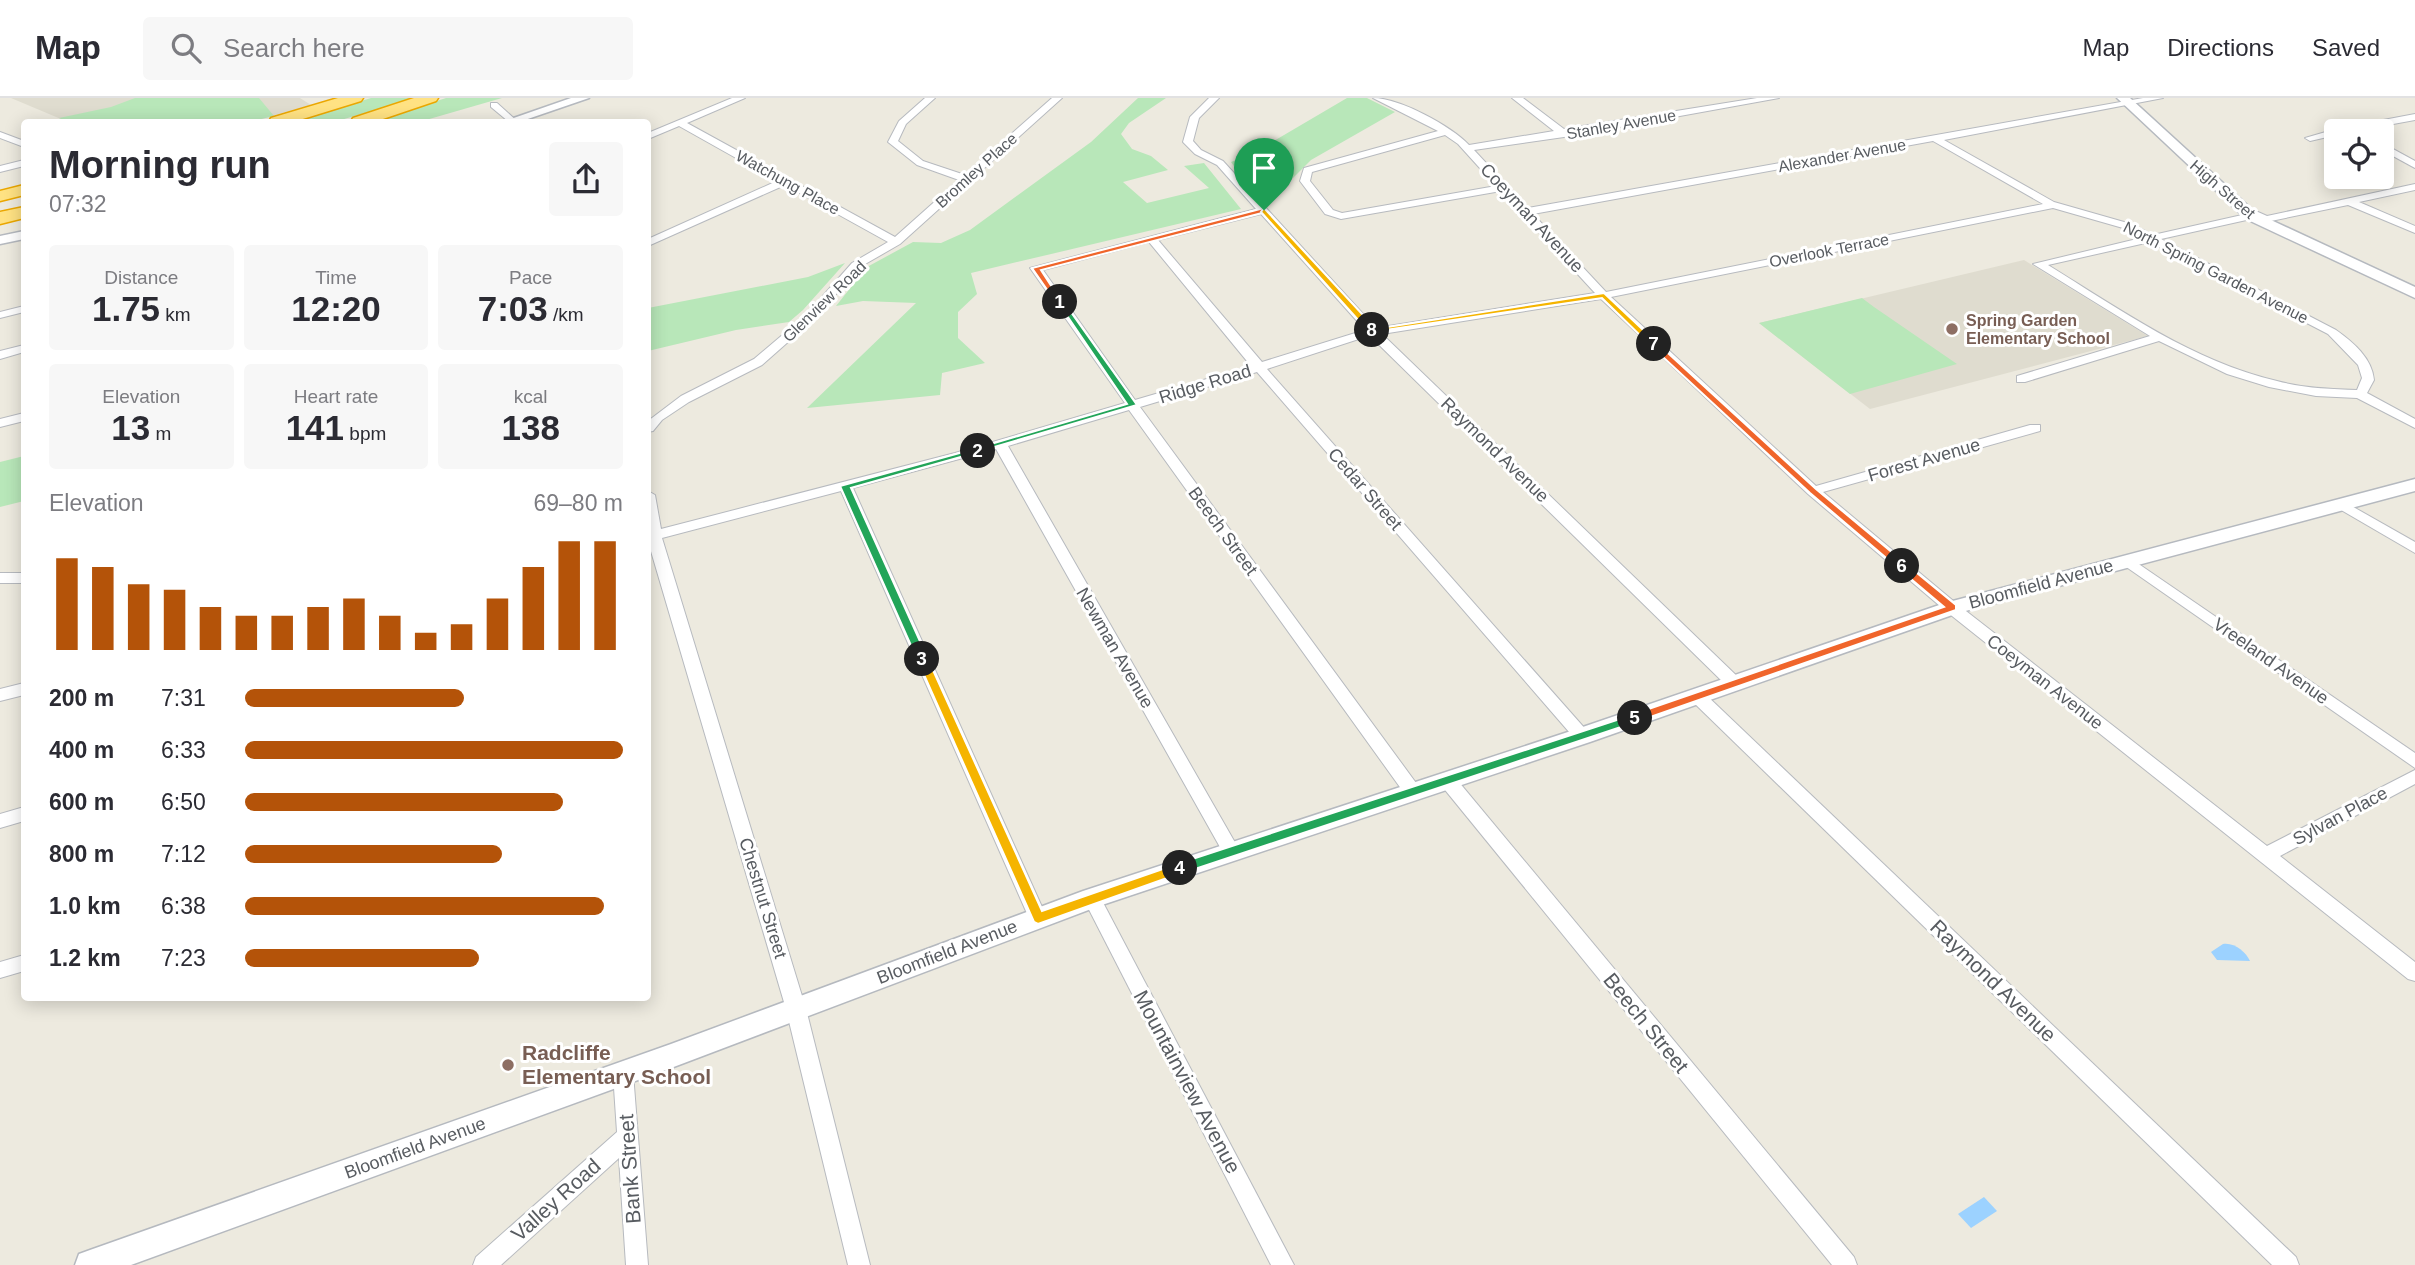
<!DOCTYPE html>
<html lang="en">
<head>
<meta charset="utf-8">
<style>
	body { margin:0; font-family:Arial,sans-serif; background:#f7f7f7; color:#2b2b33; height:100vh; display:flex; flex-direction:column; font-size:26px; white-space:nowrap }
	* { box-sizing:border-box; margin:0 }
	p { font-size:23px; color:#7c7c81 }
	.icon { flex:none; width:38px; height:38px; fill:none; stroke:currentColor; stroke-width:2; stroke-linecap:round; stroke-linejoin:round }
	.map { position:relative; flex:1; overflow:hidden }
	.sheet { position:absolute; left:21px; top:21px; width:630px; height:882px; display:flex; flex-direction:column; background:#fff; border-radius:7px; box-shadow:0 4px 18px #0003 }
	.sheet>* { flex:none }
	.tools { position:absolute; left:2324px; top:21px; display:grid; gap:14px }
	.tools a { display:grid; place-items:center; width:70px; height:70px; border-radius:7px; background:#fff; box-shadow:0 4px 18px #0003; font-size:35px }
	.pin { position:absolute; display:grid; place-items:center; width:60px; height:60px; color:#fff; margin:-72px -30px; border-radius:50% 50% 50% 0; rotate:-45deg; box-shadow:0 0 7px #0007 }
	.pin .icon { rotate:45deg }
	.km { position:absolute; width:35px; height:35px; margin:-18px; border-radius:50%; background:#222; color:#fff; font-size:19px; line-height:35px; text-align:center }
	.round { display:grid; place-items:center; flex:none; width:74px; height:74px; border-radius:7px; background:#f7f7f7 }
	.overview { display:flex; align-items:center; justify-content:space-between; height:119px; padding:0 28px }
	h1 { font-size:38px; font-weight:700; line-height:52px }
	.figures { display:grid; grid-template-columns:repeat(3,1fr); gap:10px; height:119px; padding:7px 28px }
	.figures div { display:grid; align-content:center; border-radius:7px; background:#f7f7f7; text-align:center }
	.figures b { font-size:35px; font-weight:700 }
	.figures small { font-size:19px; font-weight:400 }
	.figures p { font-size:19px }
	.chart { height:196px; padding:14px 28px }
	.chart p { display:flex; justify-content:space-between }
	.chart svg { width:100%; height:126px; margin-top:7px; stroke:#b45309; stroke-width:6 }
	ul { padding:0 28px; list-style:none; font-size:23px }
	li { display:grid; grid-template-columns:112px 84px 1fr; align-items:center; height:52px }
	li i { height:18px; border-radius:9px; background:#b45309 }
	header { display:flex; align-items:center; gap:42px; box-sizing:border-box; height:98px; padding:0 35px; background:#fff; border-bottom:2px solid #e1e1e2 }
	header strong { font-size:33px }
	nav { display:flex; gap:38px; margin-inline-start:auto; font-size:24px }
	.search { width:490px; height:63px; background:#f7f7f7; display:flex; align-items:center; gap:18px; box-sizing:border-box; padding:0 24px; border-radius:7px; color:#7c7c81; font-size:26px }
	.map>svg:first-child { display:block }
	.education { fill:#dfdccf }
	.green { fill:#b8e7b9 }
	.water { fill:#9cd2ff }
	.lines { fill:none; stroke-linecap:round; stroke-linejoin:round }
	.street-casing { stroke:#b7babf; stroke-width:2 }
	.secondary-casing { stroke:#b5b9bf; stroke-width:3 }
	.highway-casing { stroke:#eba700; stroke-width:3 }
	.street { fill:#fff; fill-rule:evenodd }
	.secondary { fill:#fff; fill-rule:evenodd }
	.highway { fill:#ffe283; fill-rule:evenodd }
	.split-1 { fill:#f0652b; stroke:#fff; stroke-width:2 }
	.split-2 { fill:#22a559; stroke:#fff; stroke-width:2 }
	.split-3 { fill:#22a559; stroke:#fff; stroke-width:2 }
	.split-4 { fill:#f5b400; stroke:#fff; stroke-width:2 }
	.split-5 { fill:#22a559; stroke:#fff; stroke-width:2 }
	.split-6 { fill:#f0652b; stroke:#fff; stroke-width:2 }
	.split-7 { fill:#f0652b; stroke:#fff; stroke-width:2 }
	.split-8 { fill:#f5b400; stroke:#fff; stroke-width:2 }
	.split-9 { fill:#f5b400; stroke:#fff; stroke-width:2 }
	.education-dot { fill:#8d6e63; stroke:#fff; stroke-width:2.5 }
	.labels { text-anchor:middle; stroke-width:6; stroke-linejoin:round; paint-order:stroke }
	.far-street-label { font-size:16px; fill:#585c61; stroke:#fff }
	.far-education-label { font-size:16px; font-weight:bold; fill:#785e54; stroke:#fff; text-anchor:start }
	.street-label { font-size:18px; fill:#585c61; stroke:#fff }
	.near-street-label { font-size:21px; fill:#585c61; stroke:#fff }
	.near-education-label { font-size:21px; font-weight:bold; fill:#785e54; stroke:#fff; text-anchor:start }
</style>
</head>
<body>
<header>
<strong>Map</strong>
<div class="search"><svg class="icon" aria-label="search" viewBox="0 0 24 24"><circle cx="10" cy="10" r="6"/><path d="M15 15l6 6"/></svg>Search here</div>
<nav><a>Map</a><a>Directions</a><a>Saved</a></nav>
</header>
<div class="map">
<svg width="2415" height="1167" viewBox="0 0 2415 1167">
	<rect width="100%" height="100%" fill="#edeadf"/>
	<g class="education">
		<path d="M11,0H300L311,7L249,24H68Z"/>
		<path d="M2024,162L2148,238L1870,311L1759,225Z"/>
	</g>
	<g class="green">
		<path d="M135,0H259L274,18L249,24H68L59,20L111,9Z"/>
		<path d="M371,0H416L334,24H292Z"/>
		<path d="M446,0H502L419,24H373Z"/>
		<path d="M1138,0H1166L1129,25L1121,36L1132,51L1151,58L1168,72L1123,84L1147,105L1209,90L1184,68L1204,65L1241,111L971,175L977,196L958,214V240L985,265L942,275L940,297L807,310L916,205L863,203L836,208L867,169L913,144L941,145L970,132L1091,44Z"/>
		<path d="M1347,0H1367L1395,14L1311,62L1290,83L1252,94L1231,64L1255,54Z"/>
		<path d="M845,165L803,212L789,224L736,232L648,253V210L808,179Z"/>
		<path d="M1862,200L1874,209L1957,266L1850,296L1759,225Z"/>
		<path d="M24,358V403L0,409V364Z"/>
	</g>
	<g class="water">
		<path d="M2223,846C2234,844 2246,854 2250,863L2217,862L2211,854Z"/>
		<path d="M1984,1099L1997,1113L1971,1130L1958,1116Z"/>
	</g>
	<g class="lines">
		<defs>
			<g id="street">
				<path d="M732,0H745L687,25L895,139L959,82L917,67L888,44L899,23L925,0H935L906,26L898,43L923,63L965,77L1052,0H1062L900,146L860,169L814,221L762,267L689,304L662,322L653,333L648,334V323L681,298L754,261L806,217L852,165L888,144L785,87L648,148V141L777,83L679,28L648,41V35Z"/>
				<path d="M1209,0H1219L1199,20L1193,43L1201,52L1223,63L1376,230L1595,195L1501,93L1341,121L1325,116L1300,83L1304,70L1438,33L1373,0C1400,0 1451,28 1469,47L1554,33L1512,0H1523L1564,31L1757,0H1779L1564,39L1474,52L1528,110L2143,0H2163L1944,42L2054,104L2131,126L2153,137L2251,115L2258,114L2267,118L2415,86V92L2359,104L2415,128V135L2348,107L2266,124L2251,121L2161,141L2336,232C2353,244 2372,260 2374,282L2367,295L2415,321V330L2357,300L2316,298L2269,289L2227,276L2159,243L2025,284H2017V278L2150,238L2033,166L2141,140L2123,130L2053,110L1611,199L1816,388L2030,327H2040V333L1823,394L1957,506L2267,748L2415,672V686L2280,758L2415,864V883L2408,881L1947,514L1808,396L1601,201L1382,236L1740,581L1742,585L1740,589H1728L1370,238H1368L1267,271L1588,634L1590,638L1588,642H1576L1257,274L1140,309L1419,689L1422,694L1419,699H1407L1129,312L1008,348L1237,748L1240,753L1237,758L1231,760L1225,758L996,351L853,390L1047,820L1045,825L1038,828L1031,825L1029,820L841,393L662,440L806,911L870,1167H848L786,911L648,443V393L655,397L661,431L955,355L1125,305L1030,170L1256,111L1217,67L1195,56L1183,44L1190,19ZM1445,37L1458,46L1496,88L1342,115L1333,112L1310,83L1312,74ZM1933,43L2043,106L1606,194L1533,116ZM1261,116L1365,232L1262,264L1158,142ZM1149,144L1251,268L1135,302L1043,172ZM2150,144L2328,236L2358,267L2362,280L2357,292C2329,291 2303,290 2277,283C2194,264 2119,211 2048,167Z"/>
				<path d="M491,5H497L518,24H509L491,9Z"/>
				<path d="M2415,16V22L2355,33H2336V37L2310,43L2305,40L2336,31Z"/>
				<path d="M0,34L24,43V49L0,40Z"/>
				<path d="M2382,45L2415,63V70L2382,52Z"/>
				<path d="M24,62V68L0,74V68Z"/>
				<path d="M24,208V214L0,220V214Z"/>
				<path d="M24,247V254L0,261V253Z"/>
				<path d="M24,315V323L0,329V321Z"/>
				<path d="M2341,402L2415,444V455L2336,409L2334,406Z"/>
				<path d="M2127,458L2415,655V670L2122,466L2120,463Z"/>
				<rect x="0" y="475" width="24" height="10"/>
				<path d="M24,585V597L0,603V591Z"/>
				<path d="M1697,592L1703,594L2296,1159L2299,1167H2272L1691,602L1689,598L1691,594Z"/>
				<path d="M1447,675L1453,677L1854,1159L1857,1167H1832L1441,687L1439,682L1441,677Z"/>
				<path d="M24,709V723L0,730V716Z"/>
				<path d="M1092,792L1098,795L1294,1167H1271L1083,800L1086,795Z"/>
				<path d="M24,857V873L0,880V864Z"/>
				<path d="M623,966L630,968L633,975L648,1167H626L619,1060L501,1167H473L476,1159L617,1034L613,975L616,968Z"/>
			</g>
			<g id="secondary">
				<path d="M571,0H589L519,24H502Z"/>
				<path d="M2117,0H2130L2256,115L2415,189V200L2246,121Z"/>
				<path d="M24,133V141L0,146V138Z"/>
				<path d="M2415,381V393L1958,515L1590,644L1099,808L671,970L131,1167H75L79,1156L90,1152L671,946L1083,793L1574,632L1945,505Z"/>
			</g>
			<g id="highway">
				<path d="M338,0H363L361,3L293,24H269L271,20Z"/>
				<path d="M414,0H438L436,3L374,24H351L353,20Z"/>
				<path d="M24,87V97L0,103V93Z"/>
				<path d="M24,109V120L0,126V114Z"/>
			</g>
		</defs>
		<use href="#street" class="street-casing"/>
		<use href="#secondary" class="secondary-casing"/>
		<use href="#highway" class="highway-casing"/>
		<use href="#street" class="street"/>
		<use href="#secondary" class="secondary"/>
		<use href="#highway" class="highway"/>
	</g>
	<path class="split-1" d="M1264,110L1266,114L1041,172L1063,206H1057L1032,170Z"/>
	<path class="split-2" d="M1057,203H1063L1137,307L974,355V351L1127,306Z"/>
	<path class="split-3" d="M974,351L982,353L851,390L928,561L922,565L917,561L840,388Z"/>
	<path class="split-4" d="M922,557L928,561L1042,813L1180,765L1186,770L1184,774L1038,826L1034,824L917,561Z"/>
	<path class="split-5" d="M1635,616L1639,617V623L1180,776L1173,770L1180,765Z"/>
	<path class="split-6" d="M1898,466H1906L1956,507V512L1639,623H1631V617L1944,509L1898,470Z"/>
	<path class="split-7" d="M1651,245H1657L1816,391L1906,466V470H1898L1810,395L1651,248Z"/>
	<path class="split-8" d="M1604,195L1657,245V248H1651L1602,200L1372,234L1368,232Z"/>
	<path class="split-9" d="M1264,110L1375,230V234H1369L1261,114Z"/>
	<g class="education-dot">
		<circle cx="1952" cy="231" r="7"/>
		<circle cx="508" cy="967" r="7"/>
	</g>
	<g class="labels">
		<g class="far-street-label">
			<text transform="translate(1621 26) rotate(-10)" y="6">Stanley Avenue</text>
			<text transform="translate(1842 57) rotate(-10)" y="6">Alexander Avenue</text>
			<text transform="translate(976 72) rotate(-42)" y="6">Bromley Place</text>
			<text transform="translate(788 84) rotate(29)" y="6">Watchung Place</text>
			<text transform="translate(2223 91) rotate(41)" y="6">High Street</text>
			<text transform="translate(1829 152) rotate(-11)" y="6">Overlook Terrace</text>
			<text transform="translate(2216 174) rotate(27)" y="6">North Spring Garden Avenue</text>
			<text transform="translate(824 203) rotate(-44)" y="6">Glenview Road</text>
		</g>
		<g class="far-education-label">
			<text x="1966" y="228">Spring Garden<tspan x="1966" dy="18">Elementary School</tspan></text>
		</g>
		<g class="street-label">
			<text transform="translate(1532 120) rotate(47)" y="6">Coeyman Avenue</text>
			<text transform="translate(1205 286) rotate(-17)" y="6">Ridge Road</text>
			<text transform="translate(1495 352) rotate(44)" y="6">Raymond Avenue</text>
			<text transform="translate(1924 362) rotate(-16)" y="6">Forest Avenue</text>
			<text transform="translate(1365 391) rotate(49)" y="6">Cedar Street</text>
			<text transform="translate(1223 433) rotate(54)" y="6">Beech Street</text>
			<text transform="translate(2041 486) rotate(-15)" y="6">Bloomfield Avenue</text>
			<text transform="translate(1115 550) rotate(60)" y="6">Newman Avenue</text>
			<text transform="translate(2271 563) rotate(35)" y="6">Vreeland Avenue</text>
			<text transform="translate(2045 584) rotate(38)" y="6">Coeyman Avenue</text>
			<text transform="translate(2340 718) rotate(-28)" y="6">Sylvan Place</text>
			<text transform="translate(763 800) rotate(73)" y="6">Chestnut Street</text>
			<text transform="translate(947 854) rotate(-21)" y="6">Bloomfield Avenue</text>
			<text transform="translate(415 1050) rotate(-20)" y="6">Bloomfield Avenue</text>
		</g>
		<g class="near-street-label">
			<text transform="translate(1993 883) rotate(44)" y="7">Raymond Avenue</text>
			<text transform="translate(1646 925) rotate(51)" y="7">Beech Street</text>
			<text transform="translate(1187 984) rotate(62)" y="7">Mountainview Avenue</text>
			<text transform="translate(630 1071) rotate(-94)" y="7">Bank Street</text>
			<text transform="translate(556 1102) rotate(-42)" y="7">Valley Road</text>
		</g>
		<g class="near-education-label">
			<text x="522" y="962">Radcliffe<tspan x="522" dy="24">Elementary School</tspan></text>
		</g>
	</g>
</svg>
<div class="tools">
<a><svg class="icon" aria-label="locate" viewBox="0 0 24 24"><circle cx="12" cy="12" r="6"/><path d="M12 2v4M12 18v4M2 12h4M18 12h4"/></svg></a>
</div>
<div class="pin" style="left:1264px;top:112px;background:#1e9e55"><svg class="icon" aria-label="arrive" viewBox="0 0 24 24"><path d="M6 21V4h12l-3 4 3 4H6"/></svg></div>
<b class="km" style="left:1060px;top:204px">1</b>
<b class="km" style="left:978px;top:353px">2</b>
<b class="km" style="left:922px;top:561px">3</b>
<b class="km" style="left:1180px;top:770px">4</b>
<b class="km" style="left:1635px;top:620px">5</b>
<b class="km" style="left:1902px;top:468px">6</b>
<b class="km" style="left:1654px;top:246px">7</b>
<b class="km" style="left:1372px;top:232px">8</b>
<section class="sheet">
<div class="overview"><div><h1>Morning run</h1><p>07:32</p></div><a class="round"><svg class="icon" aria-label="share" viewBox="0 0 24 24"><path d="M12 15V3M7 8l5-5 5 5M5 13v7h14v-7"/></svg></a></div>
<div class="figures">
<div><p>Distance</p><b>1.75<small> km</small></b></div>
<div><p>Time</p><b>12:20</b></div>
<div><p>Pace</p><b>7:03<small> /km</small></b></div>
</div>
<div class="figures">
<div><p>Elevation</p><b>13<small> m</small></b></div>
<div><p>Heart rate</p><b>141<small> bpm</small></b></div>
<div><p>kcal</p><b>138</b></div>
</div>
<div class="chart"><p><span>Elevation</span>69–80 m</p>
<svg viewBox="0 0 160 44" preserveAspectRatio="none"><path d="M5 44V12M15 44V15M25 44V21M35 44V23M45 44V29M55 44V32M65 44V32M75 44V29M85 44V26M95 44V32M105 44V38M115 44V35M125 44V26M135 44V15M145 44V6M155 44V6"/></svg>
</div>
<ul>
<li><b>200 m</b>7:31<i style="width:58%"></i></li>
<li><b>400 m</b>6:33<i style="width:100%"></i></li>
<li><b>600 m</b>6:50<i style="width:84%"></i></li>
<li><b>800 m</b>7:12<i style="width:68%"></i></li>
<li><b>1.0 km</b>6:38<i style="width:95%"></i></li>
<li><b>1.2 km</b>7:23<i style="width:62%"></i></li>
</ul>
</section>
</div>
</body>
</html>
